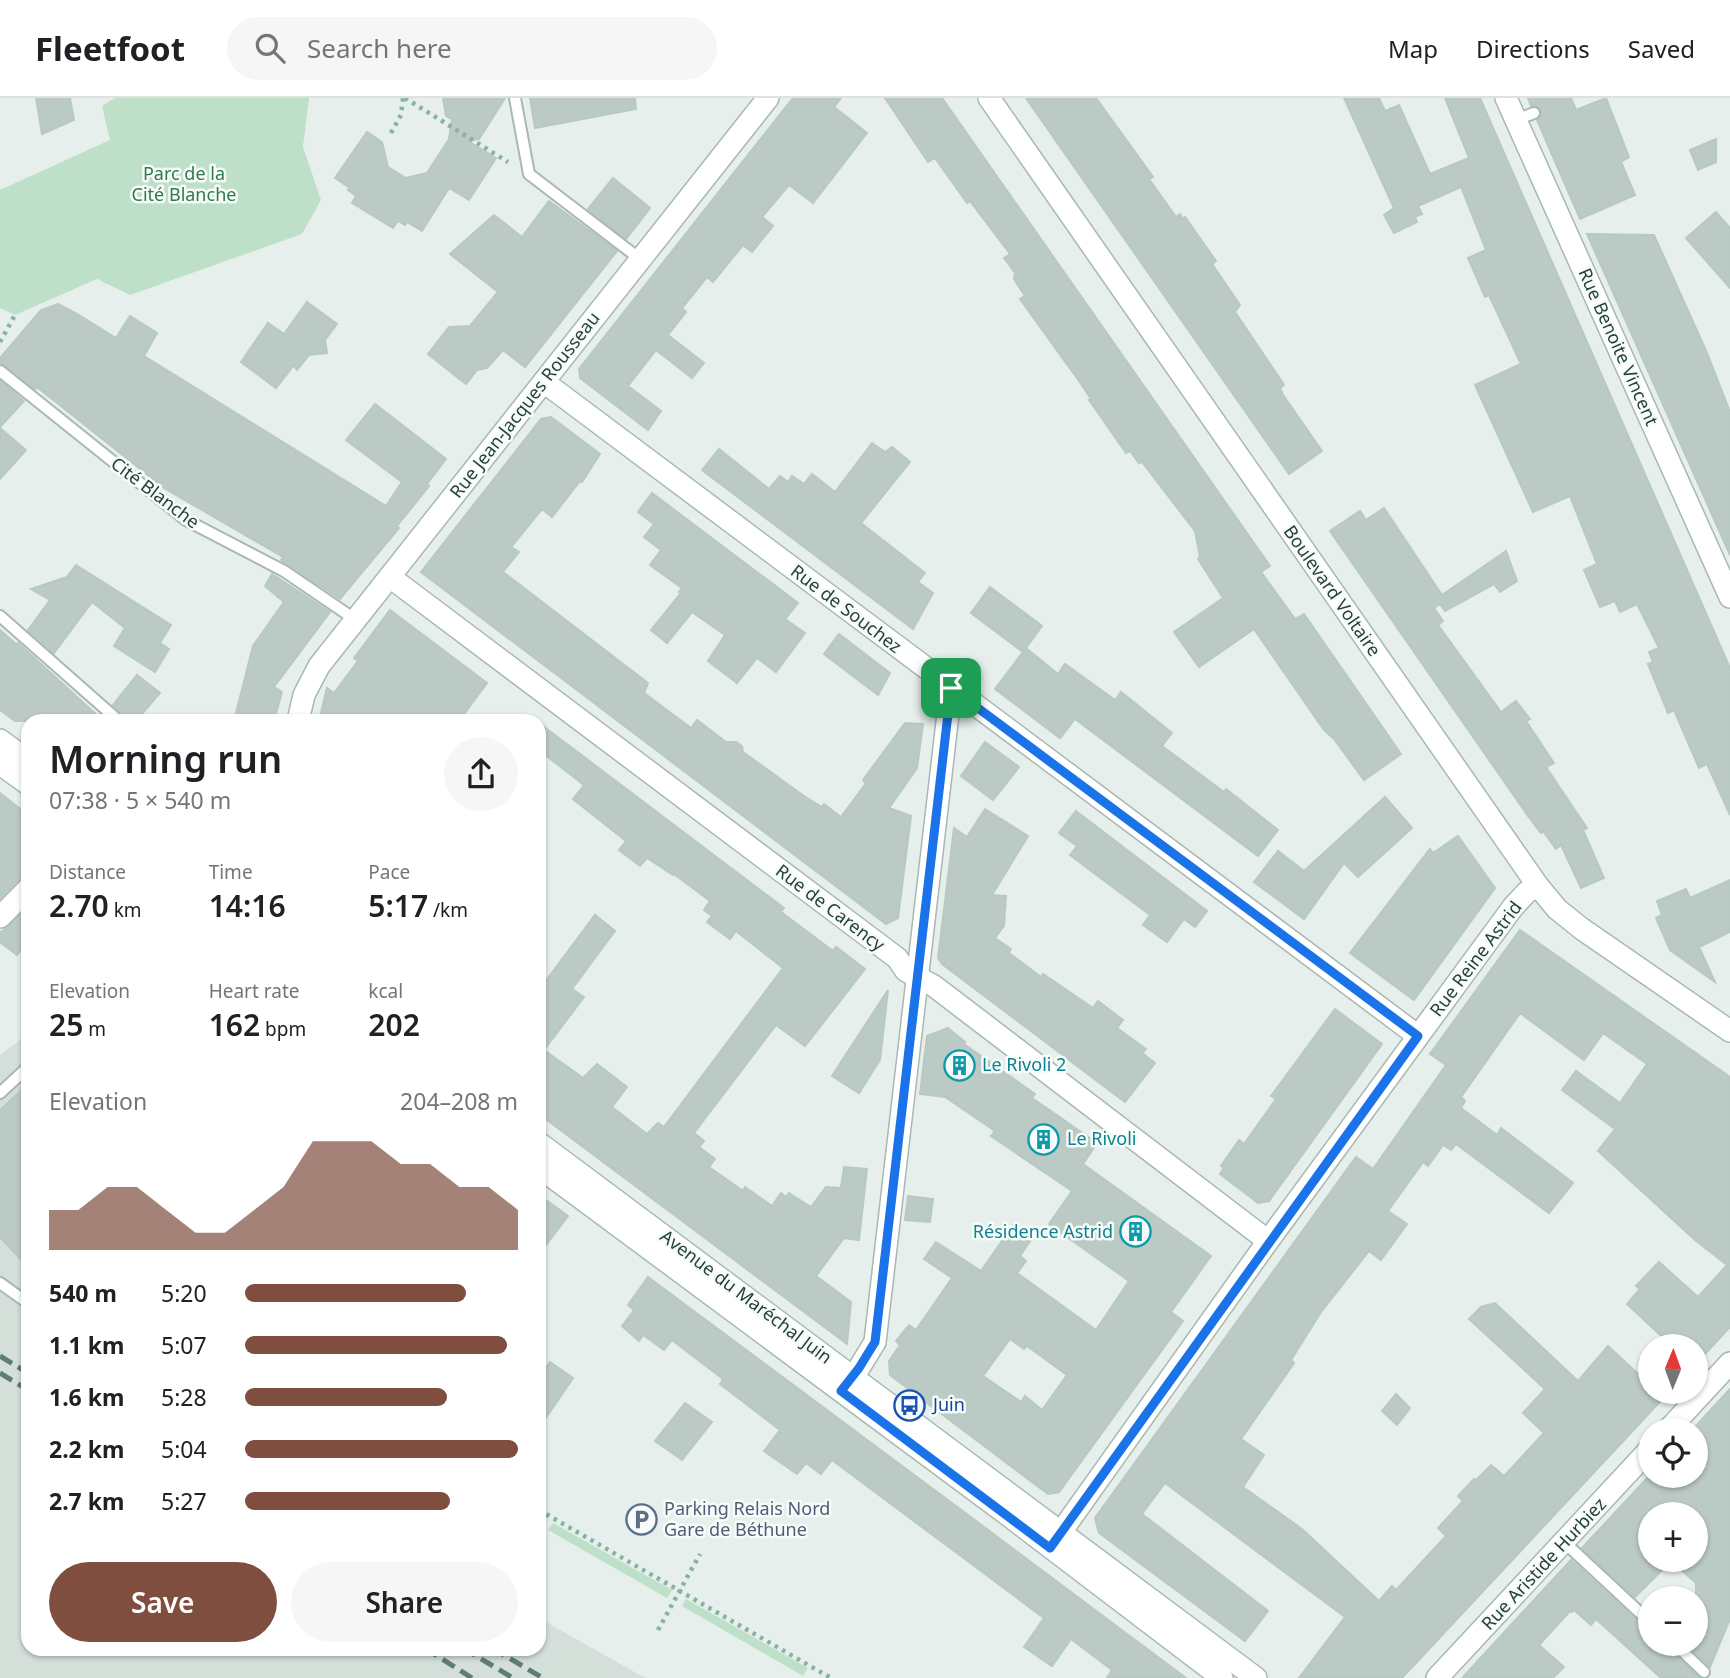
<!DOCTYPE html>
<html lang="en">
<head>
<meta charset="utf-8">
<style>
	body { margin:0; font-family:"Noto Sans",sans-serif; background:#f6f6f6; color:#202124; height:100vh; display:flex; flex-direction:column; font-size:26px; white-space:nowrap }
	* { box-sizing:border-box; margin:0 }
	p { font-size:23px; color:#757577 }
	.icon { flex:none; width:38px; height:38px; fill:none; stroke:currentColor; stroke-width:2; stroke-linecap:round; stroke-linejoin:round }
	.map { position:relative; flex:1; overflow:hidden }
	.panel { position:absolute; left:21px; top:616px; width:525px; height:942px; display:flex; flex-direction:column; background:#fff; border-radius:21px; box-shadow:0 2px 5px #0004 }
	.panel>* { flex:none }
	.needle { width:46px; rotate:1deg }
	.controls { position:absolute; left:1638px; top:1236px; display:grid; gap:14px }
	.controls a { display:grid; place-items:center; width:70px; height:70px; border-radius:50%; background:#fff; box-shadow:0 2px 5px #0004; font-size:35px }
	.pin { position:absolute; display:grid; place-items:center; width:60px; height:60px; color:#fff; margin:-30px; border-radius:14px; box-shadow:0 4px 10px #0006 }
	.round { display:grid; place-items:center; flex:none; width:74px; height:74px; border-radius:37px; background:#f6f6f6 }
	.overview { display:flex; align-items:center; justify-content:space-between; height:119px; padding:0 28px }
	h1 { font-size:38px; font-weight:600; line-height:52px }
	.figures { display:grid; grid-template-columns:repeat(3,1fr); gap:10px; height:119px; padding:7px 28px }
	.figures div { display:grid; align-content:center }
	.figures b { font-size:30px; font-weight:600 }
	.figures small { font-size:19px; font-weight:400 }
	.figures p { font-size:19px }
	.chart { height:196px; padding:14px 28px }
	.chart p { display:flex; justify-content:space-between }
	.chart svg { width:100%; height:126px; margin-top:7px; fill:#7f4e3f; opacity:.7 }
	.cta { display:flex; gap:14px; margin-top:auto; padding:14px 28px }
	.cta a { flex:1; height:80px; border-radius:42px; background:#7f4e3f; color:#fff; font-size:28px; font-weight:600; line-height:80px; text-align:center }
	.cta a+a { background:#f6f6f6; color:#202124 }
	ul { padding:0 28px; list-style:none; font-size:23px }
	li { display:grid; grid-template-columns:112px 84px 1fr; align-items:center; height:52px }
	li i { height:18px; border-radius:9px; background:#7f4e3f }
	header { display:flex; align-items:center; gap:42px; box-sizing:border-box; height:98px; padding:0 35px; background:#fff; border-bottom:2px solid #e0e0e0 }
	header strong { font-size:33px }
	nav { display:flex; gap:38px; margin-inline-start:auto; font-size:24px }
	.search { width:490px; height:63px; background:#f6f6f6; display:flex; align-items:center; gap:18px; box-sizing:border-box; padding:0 24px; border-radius:38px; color:#757577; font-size:26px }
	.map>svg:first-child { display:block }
	.built { fill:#d4dfda }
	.green { fill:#bfe0c8 }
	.building { fill:#bbcac4; stroke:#b8c9c2; stroke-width:2; fill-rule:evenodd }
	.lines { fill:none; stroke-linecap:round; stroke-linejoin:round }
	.service-casing { stroke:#a8b8b2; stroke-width:14 }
	.minor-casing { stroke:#a8b8b2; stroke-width:24 }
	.tertiary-casing { stroke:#a8b8b2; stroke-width:24 }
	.secondary-casing { stroke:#a4bbb3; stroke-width:24 }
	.path { stroke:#86b3a5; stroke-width:4.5; stroke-dasharray:3.5 5; stroke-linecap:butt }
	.service { stroke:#fff; stroke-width:10 }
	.minor { stroke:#fff; stroke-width:21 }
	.tertiary { stroke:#fff; stroke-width:21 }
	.secondary { stroke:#fff; stroke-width:21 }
	.rail { stroke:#5f7d75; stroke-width:5; stroke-dasharray:14 7; stroke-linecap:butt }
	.route-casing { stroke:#fff; stroke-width:14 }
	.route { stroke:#1a73e8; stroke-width:9 }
	.labels { text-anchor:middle; stroke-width:5; stroke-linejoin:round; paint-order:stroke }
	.park-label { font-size:18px; fill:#2d7a4b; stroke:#f7fbf9 }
	.street-label { font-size:18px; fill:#24423a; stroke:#f7fbf9 }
	.culture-label { font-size:18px; fill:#0d838f; stroke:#f7fbf9; text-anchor:start }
	.transit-label { font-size:18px; fill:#164399; stroke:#f7fbf9; text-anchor:start }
	.service-label { font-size:18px; fill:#4e5e75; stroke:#f7fbf9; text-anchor:start }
</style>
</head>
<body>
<header>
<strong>Fleetfoot</strong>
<div class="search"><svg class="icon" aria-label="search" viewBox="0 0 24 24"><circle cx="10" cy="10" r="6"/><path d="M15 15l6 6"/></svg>Search here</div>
<nav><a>Map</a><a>Directions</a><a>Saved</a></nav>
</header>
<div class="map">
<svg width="1730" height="1580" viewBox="0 0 1730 1580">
	<rect width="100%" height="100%" fill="#e6efeb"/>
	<path class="built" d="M28,936V1550H539V1520L645,1580H0V957Z"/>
	<g class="green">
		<path d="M115,0H309L303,49L321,102L302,136L130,197L97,181L15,217L0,210V92L110,42L102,8Z"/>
		<path d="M553,1425L672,1492L667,1500L548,1432Z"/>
		<path d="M686,1501L808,1570L803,1578L682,1508Z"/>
	</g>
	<g class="building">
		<path d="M36,0H70L74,22L42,36Z"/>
		<path d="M443,0H505L479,41L468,43L496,60L469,102L449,90L422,133L407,124L405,127L398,123L393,130L352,105L356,98L348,92L350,90L335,80L367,34L382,44L388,69L406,80L427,75L449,41L452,21L446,18Z"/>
		<path d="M530,0H635L636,11L535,30Z"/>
		<path d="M793,0H841L834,9L867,35L813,105L789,87L762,119L773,128L752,154L743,147L713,184L707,179L682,210L686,214L668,237L704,265L692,280L656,252L628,288L661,313L648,332L580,280L579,271Z"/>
		<path d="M885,0H942L1270,468L1261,474L1295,521L1304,516L1401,656L1364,682L1334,641L1324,632L1254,531L1199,569L1174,534L1223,500L1198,461L1200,459L1195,433L1142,364L1139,365L1130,353L1126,355L1089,302L1091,301L1079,283L1020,201L1025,198L1014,181L1015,175L1004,160L1010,156L970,103L967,105L935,60L928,64Z"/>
		<path d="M1026,0H1096L1153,79L1149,81L1176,119L1180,116L1183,121L1185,119L1216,163L1212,166L1240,207L1235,214L1284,287L1280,290L1283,297L1322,353L1289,376Z"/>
		<path d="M1344,0H1379L1385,13L1399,7L1430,76L1469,60L1445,0H1480L1730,570V717L1707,666L1699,670L1674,612L1668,615L1648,566L1653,564L1649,554L1659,550L1637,506L1620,514L1615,503L1600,509L1584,472L1597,466L1570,398L1533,414L1475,287L1521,266L1489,197L1485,199L1468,160L1486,152L1461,89L1418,108L1422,116L1415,119L1417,124L1394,135L1384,117L1394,110Z"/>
		<path d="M1528,0H1571L1576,12L1606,0L1629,59L1621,64L1635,97L1580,121L1537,22L1542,17L1541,12L1536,7L1531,8Z"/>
		<path d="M1716,41V64L1698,72L1690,52Z"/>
		<path d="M613,80L650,110L626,141L588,111Z"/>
		<path d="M549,103L617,153L525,269L503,252L487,270L477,272L466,286L428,256L449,229L470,228L498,194L450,156L494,117L522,139Z"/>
		<path d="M1716,114L1730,130V190L1686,140Z"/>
		<path d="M1587,136L1654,137L1707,255L1730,314V457Z"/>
		<path d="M307,204L337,226L325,242L327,255L309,257L297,272L294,267L276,290L241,264L268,225L284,236Z"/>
		<path d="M58,206L79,217L116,240L130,218L157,235L144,258L386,408L402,384L346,342L375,306L446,361L427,386L429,388L397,428L399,430L340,501L281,462L283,459L164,390L37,289L35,291L0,265V260L41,212Z"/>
		<path d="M0,283L24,303L0,329Z"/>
		<path d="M551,319L600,356L582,384L580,383L552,419L542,411L511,449L519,454L503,474L648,585L644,595L691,630L697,622L726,644H736L742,648L743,654L804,698L822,709L824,706L841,719L866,685L863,682L905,625L923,626L917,670L889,710L911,718L898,820L886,826L421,474L541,321Z"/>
		<path d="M0,330L26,352L0,381Z"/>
		<path d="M872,345L885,354L892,349L910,364L861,425L925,475L918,484L933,495L913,531L702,372L719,351L769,391L780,378L788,384L792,378L804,386L812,376L835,394Z"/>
		<path d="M652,395L798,505L785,521L805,535L776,574L757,560L737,585L708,563L725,537L692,514L667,545L651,532L681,495L679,494L682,490L650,467L661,452L644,439L654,426L638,414Z"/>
		<path d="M1384,410L1442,497L1506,453L1517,483L1500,494L1494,486L1445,513L1440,506L1434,510L1443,523L1438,527L1501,614L1516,603L1530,621L1526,623L1554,665L1546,669L1587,730L1583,732L1604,780L1581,790L1561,747L1556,751L1543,733L1541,735L1528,718L1330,433L1360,413L1366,422Z"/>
		<path d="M76,467L171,527L160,545L169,551L155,574L114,548L125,530L92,504L54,555L28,532L50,502L31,491L67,479Z"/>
		<path d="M272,476L330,514L274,589L282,594L274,623H234L253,548L284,504L265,488Z"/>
		<path d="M990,489L1042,528L1026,550L1058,576L1065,566L1115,602L1121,594L1172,635L1162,648L1224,694L1226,691L1278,732L1258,758L1075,621L1060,640L995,591L1023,554L971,515Z"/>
		<path d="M390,512L487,585L459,623H319L327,590L334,595L358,563L354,560Z"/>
		<path d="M0,532L17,547L18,545L101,621L103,619L107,623H15L0,612Z"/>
		<path d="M839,536L890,575L878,597L824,556Z"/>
		<path d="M137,577L160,595L136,623H127L124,617L113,607Z"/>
		<path d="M539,625L784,810L781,814L833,853L836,849L865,871L805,948L776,927L694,1035L704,1043L699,1049L715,1061L709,1069L743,1093L745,1089L772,1108L781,1095L786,1099L789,1095L811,1109L826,1089L841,1090L844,1069L867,1071L859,1142L844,1140L816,1178L851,1204L847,1246L539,1016V892L595,817L615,833L572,891L584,899L544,952L583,980L597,966L627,989L612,1009L647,1036L658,1025L664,1029L783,870L736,833L730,841L707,824L712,818L704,812L710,803L674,776L673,777L647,760L640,768L619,752L626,743L573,701L584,687L539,652Z"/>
		<path d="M985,644L1019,669L993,702L961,678Z"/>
		<path d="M0,695L28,717V778L19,782L0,800Z"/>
		<path d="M1385,699L1412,730L1358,779L1344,765L1304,821L1254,784L1278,753L1304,773Z"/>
		<path d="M985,711L1028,738L992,797L1006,798L1004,828L995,840L1011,851L1009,855L1041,879L1043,876L1093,910L1098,903L1123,922L1117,930L1146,951L1142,955L1155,965L1125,1004L942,866L938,860L954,730L967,739Z"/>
		<path d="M1076,713L1207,813L1195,829L1184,821L1167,844L1143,827L1150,817L1070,757L1077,748L1059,735Z"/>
		<path d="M1458,738L1495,790L1414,902L1350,855L1430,751L1433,755Z"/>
		<path d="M1730,782V834L1699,849L1715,884L1670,852L1656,820L1662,817L1657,803L1686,791L1690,800Z"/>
		<path d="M28,810V842L17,857L0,844V835Z"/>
		<path d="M1520,832L1730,979V1229L1696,1266V1248H1672L1627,1206L1640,1191L1636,1188L1659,1164L1698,1199L1727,1167L1695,1142L1598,1053L1615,1031L1562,992L1576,973L1620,1005L1647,966L1603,935L1584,962L1520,915L1461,999L1465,1003L1461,1010L1497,1037L1501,1030L1573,1085L1549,1115L1456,1046L1451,1052L1443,1047L1428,1068L1423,1064L1388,1113L1407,1126L1381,1162L1369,1153L1321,1214L1291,1262L1294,1265L1241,1341L1264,1357L1243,1389L1302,1431L1379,1503L1392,1488L1396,1492L1446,1438L1438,1430L1463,1403L1458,1398L1474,1381L1475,1383L1491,1367L1504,1378L1544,1335L1523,1315L1545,1291L1469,1221L1481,1209L1495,1205L1578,1283L1608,1248L1650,1287V1293H1670L1402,1580H1299L1345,1519L1165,1385L1142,1416L1268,1513L1245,1543L1099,1435L1095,1420L1356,1059L1373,1071L1446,967L1430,956Z"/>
		<path d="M888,892L880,962L859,995L832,978Z"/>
		<path d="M1335,911L1382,946L1269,1103L1258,1105L1220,1076L1224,1070L1221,1068L1239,1042L1244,1046L1276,1001L1271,998Z"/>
		<path d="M948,930L965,944L964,946L1035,996L1032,1000L1097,1045L1083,1066L1211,1158L1171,1214L1183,1223L1059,1394L1048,1396L890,1277L889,1263L900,1247L896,1243L909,1227L916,1232L952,1180L924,1161L936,1144L981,1173L1014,1126L1033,1139L1020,1158L1026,1163L1017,1175L1096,1232L1129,1183L1049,1126L1072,1093L991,1038L995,1033L945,999L920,996L927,938ZM1010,1241L1024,1251L1027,1248L1067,1277L1042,1312L1025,1298L1021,1304L983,1278Z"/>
		<path d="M28,986V1169L0,1139V1012Z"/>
		<path d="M539,1097L568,1118L539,1156Z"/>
		<path d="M908,1098L933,1101L930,1124L905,1122Z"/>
		<path d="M648,1179L968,1417L1186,1580H1107L1112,1572L1071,1541L1052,1568L1024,1549L1044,1520L832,1362L821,1376L806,1365L797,1376L764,1353L780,1332L720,1286L723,1281L672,1242L664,1252L643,1237L639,1243L622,1228L634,1212L628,1207Z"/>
		<path d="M550,1264L573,1280L539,1330V1281Z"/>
		<path d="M1730,1291V1521L1710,1569L1686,1545H1696V1485L1671,1463L1635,1499L1582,1450L1650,1377H1696V1328ZM1650,1416H1696V1461H1650Z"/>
		<path d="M1396,1296L1410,1310L1397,1327L1382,1313Z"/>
		<path d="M685,1305L712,1324L682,1362L655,1343Z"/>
		<path d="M1571,1462L1650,1535V1545H1666L1669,1551L1699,1580H1661L1596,1521L1591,1527L1574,1512L1572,1514L1570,1513L1539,1547L1564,1569L1553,1580H1462Z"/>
	</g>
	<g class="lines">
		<defs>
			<g id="service">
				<path d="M515,0L529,76L640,161"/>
				<path d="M1516,22L1534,15"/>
				<path d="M0,273L186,422L284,473L356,522"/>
				<path d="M0,518L119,623"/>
				<path d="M0,995L28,969"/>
				<path d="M0,1185L28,1205"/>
				<path d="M1564,1444L1650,1524"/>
				<path d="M1674,1545L1704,1574"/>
			</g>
			<g id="minor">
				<path d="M1506,0L1730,499"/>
				<path d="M544,284L1418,938"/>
				<path d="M390,479L897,860L906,873L934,888L1268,1143"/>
				<path d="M298,623L304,597L319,568L768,0"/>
				<path d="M0,819L28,791"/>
				<path d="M843,1291L859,1270L875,1244L951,590"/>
				<path d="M1668,1332L1730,1265"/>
				<path d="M1051,1448L1268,1143L1513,809L1527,794L1538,788"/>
				<path d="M1437,1580L1650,1351"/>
			</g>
			<path id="tertiary" d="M989,0L1538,788L1557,811L1582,831L1730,933"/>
			<g id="secondary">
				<path d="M0,642L28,663"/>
				<path d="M0,666L28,686"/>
				<path d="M539,1045L1256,1580"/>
				<path d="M539,1069L1000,1411L1222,1580"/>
			</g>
		</defs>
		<use href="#service" class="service-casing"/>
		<use href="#minor" class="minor-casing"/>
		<use href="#tertiary" class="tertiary-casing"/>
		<use href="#secondary" class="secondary-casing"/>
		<g class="path">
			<path d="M405,0L508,64"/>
			<path d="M391,35L401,17L403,0"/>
			<path d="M0,244L15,217"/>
			<path d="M539,1412L831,1580"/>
			<path d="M658,1532L700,1456"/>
		</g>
		<use href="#service" class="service"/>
		<use href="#minor" class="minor"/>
		<use href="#tertiary" class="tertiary"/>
		<use href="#secondary" class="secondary"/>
		<g class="rail">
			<path d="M0,1258L28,1275"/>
			<path d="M0,1275L28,1292"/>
			<path d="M425,1550L472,1580"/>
			<path d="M463,1550L513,1580"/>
			<path d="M492,1550L543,1580"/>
		</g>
	</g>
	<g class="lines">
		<defs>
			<path id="route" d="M951,590L1418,938L1050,1450L841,1293L859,1270L875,1244Z"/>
		</defs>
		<use href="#route" class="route-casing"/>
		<use href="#route" class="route"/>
	</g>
	<defs>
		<symbol id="building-ring" viewBox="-11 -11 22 22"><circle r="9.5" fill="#f7fbf9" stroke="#0f9aa8" stroke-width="1.5"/><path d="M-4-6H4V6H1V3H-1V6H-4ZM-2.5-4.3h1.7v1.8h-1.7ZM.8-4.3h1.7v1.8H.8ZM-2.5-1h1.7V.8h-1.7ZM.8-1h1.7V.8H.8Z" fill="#0f9aa8"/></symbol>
		<symbol id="bus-ring" viewBox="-11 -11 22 22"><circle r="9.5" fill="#f7fbf9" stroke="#1a4fb4" stroke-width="1.5"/><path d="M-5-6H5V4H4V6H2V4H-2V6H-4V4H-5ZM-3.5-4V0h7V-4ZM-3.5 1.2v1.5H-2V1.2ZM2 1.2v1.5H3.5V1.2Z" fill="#1a4fb4"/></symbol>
		<symbol id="parking-ring" viewBox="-11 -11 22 22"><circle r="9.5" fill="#f7fbf9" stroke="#5c6f8a" stroke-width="1.5"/><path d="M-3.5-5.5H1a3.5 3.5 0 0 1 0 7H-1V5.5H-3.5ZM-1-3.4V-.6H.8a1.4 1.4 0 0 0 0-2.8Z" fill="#5c6f8a"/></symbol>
	</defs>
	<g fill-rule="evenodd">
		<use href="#building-ring" x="942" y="950" width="35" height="35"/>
		<use href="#building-ring" x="1026" y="1024" width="35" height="35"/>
		<use href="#building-ring" x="1118" y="1116" width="35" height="35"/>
		<use href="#bus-ring" x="892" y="1290" width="35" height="35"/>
		<use href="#parking-ring" x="624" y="1404" width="35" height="35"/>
	</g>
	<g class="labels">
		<g class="park-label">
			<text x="184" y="82">Parc de la<tspan x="184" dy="21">Cité Blanche</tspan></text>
		</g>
		<g class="street-label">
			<text transform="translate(1618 249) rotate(66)" y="6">Rue Benoite Vincent</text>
			<text transform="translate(525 307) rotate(-52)" y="6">Rue Jean-Jacques Rousseau</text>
			<text transform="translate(155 395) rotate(37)" y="6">Cité Blanche</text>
			<text transform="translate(1332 493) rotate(55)" y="6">Boulevard Voltaire</text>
			<text transform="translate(846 511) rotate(37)" y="6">Rue de Souchez</text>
			<text transform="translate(830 810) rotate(37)" y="6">Rue de Carency</text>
			<text transform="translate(1476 861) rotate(-53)" y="6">Rue Reine Astrid</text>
			<text transform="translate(746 1199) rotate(37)" y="6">Avenue du Maréchal Juin</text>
			<text transform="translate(1544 1466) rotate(-47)" y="6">Rue Aristide Hurbiez</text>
		</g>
		<g class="culture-label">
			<text x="982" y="973">Le Rivoli 2</text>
			<text x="1067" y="1047">Le Rivoli</text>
			<text x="1113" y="1140" text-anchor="end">Résidence Astrid</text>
		</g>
		<g class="transit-label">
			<text x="933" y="1313">Juin</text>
		</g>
		<g class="service-label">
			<text x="664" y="1417">Parking Relais Nord<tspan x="664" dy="21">Gare de Béthune</tspan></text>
		</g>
	</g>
</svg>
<div class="controls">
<a><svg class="needle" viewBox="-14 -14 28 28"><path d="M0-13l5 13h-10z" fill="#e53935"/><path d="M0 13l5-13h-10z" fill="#757577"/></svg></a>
<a><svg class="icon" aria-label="locate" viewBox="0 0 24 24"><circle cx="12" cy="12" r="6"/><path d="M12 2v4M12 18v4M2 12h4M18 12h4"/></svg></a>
<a>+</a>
<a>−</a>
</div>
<div class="pin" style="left:951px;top:590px;background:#1e9e55"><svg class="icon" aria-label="arrive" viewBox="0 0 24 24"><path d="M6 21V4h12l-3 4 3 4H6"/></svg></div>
<section class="panel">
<div class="overview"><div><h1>Morning run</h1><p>07:38 · 5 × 540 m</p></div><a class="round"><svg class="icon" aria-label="share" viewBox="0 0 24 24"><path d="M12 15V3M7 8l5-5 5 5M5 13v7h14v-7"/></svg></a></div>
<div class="figures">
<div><p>Distance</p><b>2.70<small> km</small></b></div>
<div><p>Time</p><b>14:16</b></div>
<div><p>Pace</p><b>5:17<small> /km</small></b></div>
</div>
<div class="figures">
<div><p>Elevation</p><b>25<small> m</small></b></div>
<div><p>Heart rate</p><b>162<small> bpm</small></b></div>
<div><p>kcal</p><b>202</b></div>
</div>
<div class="chart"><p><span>Elevation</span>204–208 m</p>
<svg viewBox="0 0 160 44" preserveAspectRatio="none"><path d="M0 44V30L10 30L20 22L30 22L40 30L50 38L60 38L70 30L80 22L90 6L100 6L110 6L120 14L130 14L140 22L150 22L160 30V44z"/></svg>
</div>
<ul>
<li><b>540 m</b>5:20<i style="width:81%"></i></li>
<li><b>1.1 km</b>5:07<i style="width:96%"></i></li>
<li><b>1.6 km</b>5:28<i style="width:74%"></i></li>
<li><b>2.2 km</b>5:04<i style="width:100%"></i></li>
<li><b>2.7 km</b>5:27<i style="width:75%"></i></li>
</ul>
<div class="cta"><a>Save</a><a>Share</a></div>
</section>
</div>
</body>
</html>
